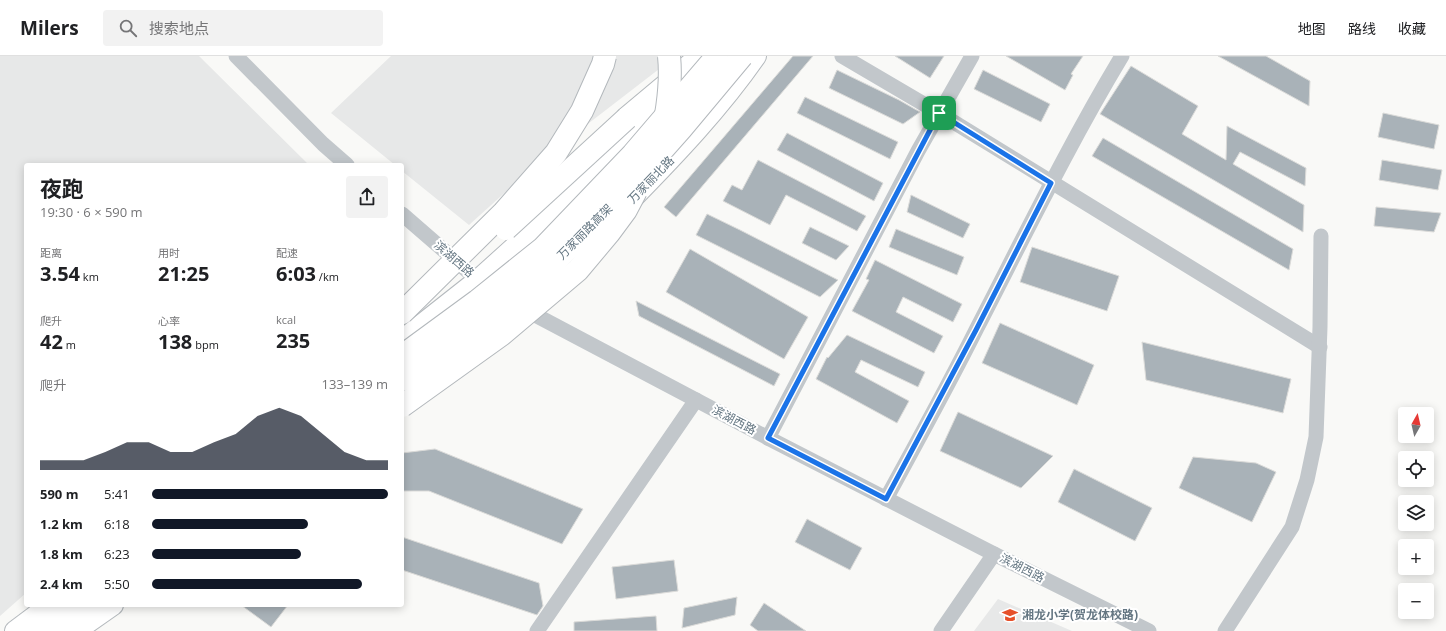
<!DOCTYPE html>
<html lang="zh">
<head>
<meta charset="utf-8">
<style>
	body { margin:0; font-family:"Open Sans","Noto Sans SC",sans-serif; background:#f2f2f2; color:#202124; height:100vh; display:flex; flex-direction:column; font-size:15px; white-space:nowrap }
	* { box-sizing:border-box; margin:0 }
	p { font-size:13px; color:#757577 }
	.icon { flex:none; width:22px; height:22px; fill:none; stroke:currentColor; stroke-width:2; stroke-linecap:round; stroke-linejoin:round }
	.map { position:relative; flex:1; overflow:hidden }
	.sheet { position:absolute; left:24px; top:107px; width:380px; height:444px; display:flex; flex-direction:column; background:#fff; border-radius:4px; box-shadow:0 2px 10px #0003 }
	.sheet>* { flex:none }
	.needle { width:26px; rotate:8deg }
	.controls { position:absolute; left:1398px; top:351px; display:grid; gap:8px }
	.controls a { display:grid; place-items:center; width:36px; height:36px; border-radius:4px; background:#fff; box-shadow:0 2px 10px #0003; font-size:20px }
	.pin { position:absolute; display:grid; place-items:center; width:34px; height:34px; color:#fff; margin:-17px; border-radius:8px; box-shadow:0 2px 6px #0006 }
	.round { display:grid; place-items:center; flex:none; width:42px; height:42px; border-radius:4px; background:#f2f2f2 }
	.headline { display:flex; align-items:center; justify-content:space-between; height:68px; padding:0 16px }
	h1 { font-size:22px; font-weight:700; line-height:30px }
	.metrics { display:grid; grid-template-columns:repeat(3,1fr); gap:6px; height:68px; padding:4px 16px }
	.metrics div { display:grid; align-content:center }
	.metrics b { font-size:20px; font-weight:700 }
	.metrics small { font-size:11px; font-weight:400 }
	.metrics p { font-size:11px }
	.chart { height:112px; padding:8px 16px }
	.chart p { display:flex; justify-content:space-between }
	.chart svg { width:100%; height:72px; margin-top:4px; fill:#111827; opacity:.7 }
	ul { padding:0 16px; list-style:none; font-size:13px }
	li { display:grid; grid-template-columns:64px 48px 1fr; align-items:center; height:30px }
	li i { height:10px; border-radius:5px; background:#111827 }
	header { display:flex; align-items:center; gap:24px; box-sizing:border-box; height:56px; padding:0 20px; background:#fff; border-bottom:1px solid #e0e0e0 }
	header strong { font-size:19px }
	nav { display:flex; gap:22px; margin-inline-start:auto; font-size:14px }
	.search { width:280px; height:36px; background:#f2f2f2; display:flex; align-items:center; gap:10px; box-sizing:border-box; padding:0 14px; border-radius:4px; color:#757577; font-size:15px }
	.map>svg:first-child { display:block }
	.built { fill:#e7e8e8 }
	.building { fill:#a9b2b8; stroke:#dbdbd9 }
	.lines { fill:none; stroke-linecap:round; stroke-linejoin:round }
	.major-casing { stroke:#b4b9bd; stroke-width:22 }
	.highway-casing { stroke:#b3b8bc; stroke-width:24 }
	.minor { stroke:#c2c7cb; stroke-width:15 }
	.major { stroke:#fff; stroke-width:20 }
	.highway { stroke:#fff; stroke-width:22 }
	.highway-bridge-casing { stroke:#b3b8bc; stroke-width:24; stroke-linecap:butt }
	.highway-bridge { stroke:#fff; stroke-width:22 }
	.route-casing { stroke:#fff; stroke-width:8 }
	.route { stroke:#1a73e8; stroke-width:5 }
	.labels { text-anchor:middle; stroke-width:4; stroke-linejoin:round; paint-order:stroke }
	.street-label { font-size:12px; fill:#647682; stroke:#fff }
	.poi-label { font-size:12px; font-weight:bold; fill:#647682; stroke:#fff; text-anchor:start }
</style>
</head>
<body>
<header>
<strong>Milers</strong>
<div class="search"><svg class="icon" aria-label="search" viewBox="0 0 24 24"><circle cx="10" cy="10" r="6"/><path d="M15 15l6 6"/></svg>搜索地点</div>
<nav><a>地图</a><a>路线</a><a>收藏</a></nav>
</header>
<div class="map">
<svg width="1446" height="575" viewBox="0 0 1446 575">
	<rect width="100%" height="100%" fill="#f9f9f7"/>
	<g class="built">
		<path d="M0,0H199L309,109H26V537L0,560Z"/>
		<path d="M391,0H676L541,104L469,169L402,115V109H395L331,57Z"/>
		<path d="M998,543L1072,575H974Z"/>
	</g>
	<g class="building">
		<path d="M793,0H813L676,161L664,151Z"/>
		<path d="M895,0H944L930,22Z"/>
		<path d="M1006,0H1083L1071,18L1073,19L1065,34Z"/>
		<path d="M1218,0H1266L1310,25L1309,50Z"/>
		<path d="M1131,10L1198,50L1182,78L1226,104L1227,70L1306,112L1305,130L1240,96L1233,108L1304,149L1303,176L1100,58Z"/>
		<path d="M837,14L899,44L920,56L903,68L829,32Z"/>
		<path d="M983,14L1050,48L1041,66L974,33Z"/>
		<path d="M805,41L898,86L890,103L797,57Z"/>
		<path d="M1383,57L1439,69L1434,93L1378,81Z"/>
		<path d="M787,77L883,127L874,145L777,94Z"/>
		<path d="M1103,82L1293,193L1289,214L1092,100Z"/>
		<path d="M758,104L866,160L857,175L786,139L770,169L723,145L732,129L742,134Z"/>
		<path d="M1382,104L1442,114L1438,134L1379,124Z"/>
		<path d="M911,139L970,168L963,182L907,156Z"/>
		<path d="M1376,151L1441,157L1434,176L1374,170Z"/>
		<path d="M707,158L740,174L838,224L820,241L696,179Z"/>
		<path d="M810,171L849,190L836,204L802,187Z"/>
		<path d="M896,173L964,201L957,219L889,191Z"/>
		<path d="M1032,191L1119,220L1107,255L1020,226Z"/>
		<path d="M690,193L808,261L784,303L666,236Z"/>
		<path d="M875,204L962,248L953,266L903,241L896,256L943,280L934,297L852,255L869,224L866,223Z"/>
		<path d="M636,245L780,318L774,330L639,260Z"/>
		<path d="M1000,267L1094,309L1077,349L982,307Z"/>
		<path d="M847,279L925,316L918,331L861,304L855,316L909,345L897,367L816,323L827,301L828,302Z"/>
		<path d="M1142,286L1291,323L1283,357L1146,324Z"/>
		<path d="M958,356L1053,400L1021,432L940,395Z"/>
		<path d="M435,393L583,453L562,488L429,435H402V397Z"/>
		<path d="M1193,401L1256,407L1276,416L1252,466L1179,432Z"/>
		<path d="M1074,413L1152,452L1135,485L1058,446Z"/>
		<path d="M807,463L862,492L850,514L795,486Z"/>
		<path d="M402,481L539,527L543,550L537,559L402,514Z"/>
		<path d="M674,504L678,535L616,543L612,511Z"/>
		<path d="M737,541L735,559L682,572L684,552Z"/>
		<path d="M764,547L806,575H758L750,569Z"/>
		<path d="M241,549H288L271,571Z"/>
		<path d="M656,560L657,575H574V566Z"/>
	</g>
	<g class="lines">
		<defs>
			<g id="major">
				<path d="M631,144C675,99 720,52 756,0"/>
				<path d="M402,284L478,224L542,166L627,84L672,33"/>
				<path d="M15,575L43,554"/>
				<path d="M76,575L113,549"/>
			</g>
			<g id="highway">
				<path d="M627,62L701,0"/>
				<path d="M31,575L65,550"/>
				<path d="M54,575L90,549"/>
			</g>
		</defs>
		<use href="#major" class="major-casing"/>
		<use href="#highway" class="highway-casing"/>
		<g class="minor">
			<path d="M236,0L323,88L347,109"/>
			<path d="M842,0L939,57L1320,291"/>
			<path d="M402,158L478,224L486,230"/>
			<path d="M522,252L768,382L994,498L1149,575"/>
			<path d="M768,382L918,95L972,0"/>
			<path d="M886,443C917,386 948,330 977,272C1024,181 1069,88 1122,0"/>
			<path d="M537,575L696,344"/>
			<path d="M941,575L994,498"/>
			<path d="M1225,575L1292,471L1307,424L1316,381L1320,271L1321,180"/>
		</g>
		<use href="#major" class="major"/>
		<use href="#highway" class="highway"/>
		<defs>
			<g id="highway-bridge">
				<path d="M655,99C666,74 672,28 669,0"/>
				<path d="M506,173L627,62"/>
				<path d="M402,257L504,156L556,97L582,55L603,8L605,0"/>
				<path d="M402,300L477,245L543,192L633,98L717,0"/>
				<path d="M402,324L493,259L551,210L626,135L681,73L742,0"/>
				<path d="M402,350L501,279L578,214L609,177L626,154L636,135"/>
			</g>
		</defs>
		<use href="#highway-bridge" class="highway-bridge-casing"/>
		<use href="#highway-bridge" class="highway-bridge"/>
	</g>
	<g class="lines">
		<defs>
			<path id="route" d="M939,57L1051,127L976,274L886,443L768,382Z"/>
		</defs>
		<use href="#route" class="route-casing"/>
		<use href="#route" class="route"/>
	</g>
	<defs>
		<symbol id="school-bare" viewBox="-9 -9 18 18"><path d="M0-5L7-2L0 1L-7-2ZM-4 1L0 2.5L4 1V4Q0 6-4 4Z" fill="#e6502a" stroke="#fff" stroke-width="2.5" paint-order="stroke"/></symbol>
	</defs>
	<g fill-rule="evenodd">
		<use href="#school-bare" x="999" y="548" width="22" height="22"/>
	</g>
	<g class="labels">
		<g class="street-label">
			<text transform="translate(651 124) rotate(-46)" y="4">万家丽北路</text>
			<text transform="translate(585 176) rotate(-45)" y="4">万家丽路高架</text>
			<text transform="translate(454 203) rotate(41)" y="4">滨湖西路</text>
			<text transform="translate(734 364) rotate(28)" y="4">滨湖西路</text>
			<text transform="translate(1022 512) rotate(27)" y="4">滨湖西路</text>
		</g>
		<g class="poi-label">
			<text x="1022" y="563">湘龙小学(贺龙体校路)</text>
		</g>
	</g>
</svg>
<div class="controls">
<a><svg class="needle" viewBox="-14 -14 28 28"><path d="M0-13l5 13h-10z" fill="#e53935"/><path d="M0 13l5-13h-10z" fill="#757577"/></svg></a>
<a><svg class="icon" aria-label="locate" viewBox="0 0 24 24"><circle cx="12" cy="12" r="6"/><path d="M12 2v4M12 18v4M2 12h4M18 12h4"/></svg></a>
<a><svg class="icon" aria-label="layers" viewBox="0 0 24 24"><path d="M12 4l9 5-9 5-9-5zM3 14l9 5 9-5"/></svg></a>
<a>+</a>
<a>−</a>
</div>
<div class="pin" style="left:939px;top:57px;background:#1e9e55"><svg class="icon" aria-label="arrive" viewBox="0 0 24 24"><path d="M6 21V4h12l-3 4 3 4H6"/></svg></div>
<section class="sheet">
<div class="headline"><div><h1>夜跑</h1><p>19:30 · 6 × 590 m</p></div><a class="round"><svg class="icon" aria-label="share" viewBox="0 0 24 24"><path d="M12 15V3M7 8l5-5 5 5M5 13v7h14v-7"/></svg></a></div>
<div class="metrics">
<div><p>距离</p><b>3.54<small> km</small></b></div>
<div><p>用时</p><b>21:25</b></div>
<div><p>配速</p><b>6:03<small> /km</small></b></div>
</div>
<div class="metrics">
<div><p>爬升</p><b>42<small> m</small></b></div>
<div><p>心率</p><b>138<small> bpm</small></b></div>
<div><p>kcal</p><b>235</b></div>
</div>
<div class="chart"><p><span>爬升</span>133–139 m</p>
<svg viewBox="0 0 160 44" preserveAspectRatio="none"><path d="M0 44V38L10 38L20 38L30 33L40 27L50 27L60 33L70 33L80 27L90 22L100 11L110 6L120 11L130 22L140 33L150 38L160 38V44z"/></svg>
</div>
<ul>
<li><b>590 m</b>5:41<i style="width:100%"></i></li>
<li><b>1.2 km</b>6:18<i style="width:66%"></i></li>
<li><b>1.8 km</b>6:23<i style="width:63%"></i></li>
<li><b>2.4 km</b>5:50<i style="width:89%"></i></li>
</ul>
</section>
</div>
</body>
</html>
